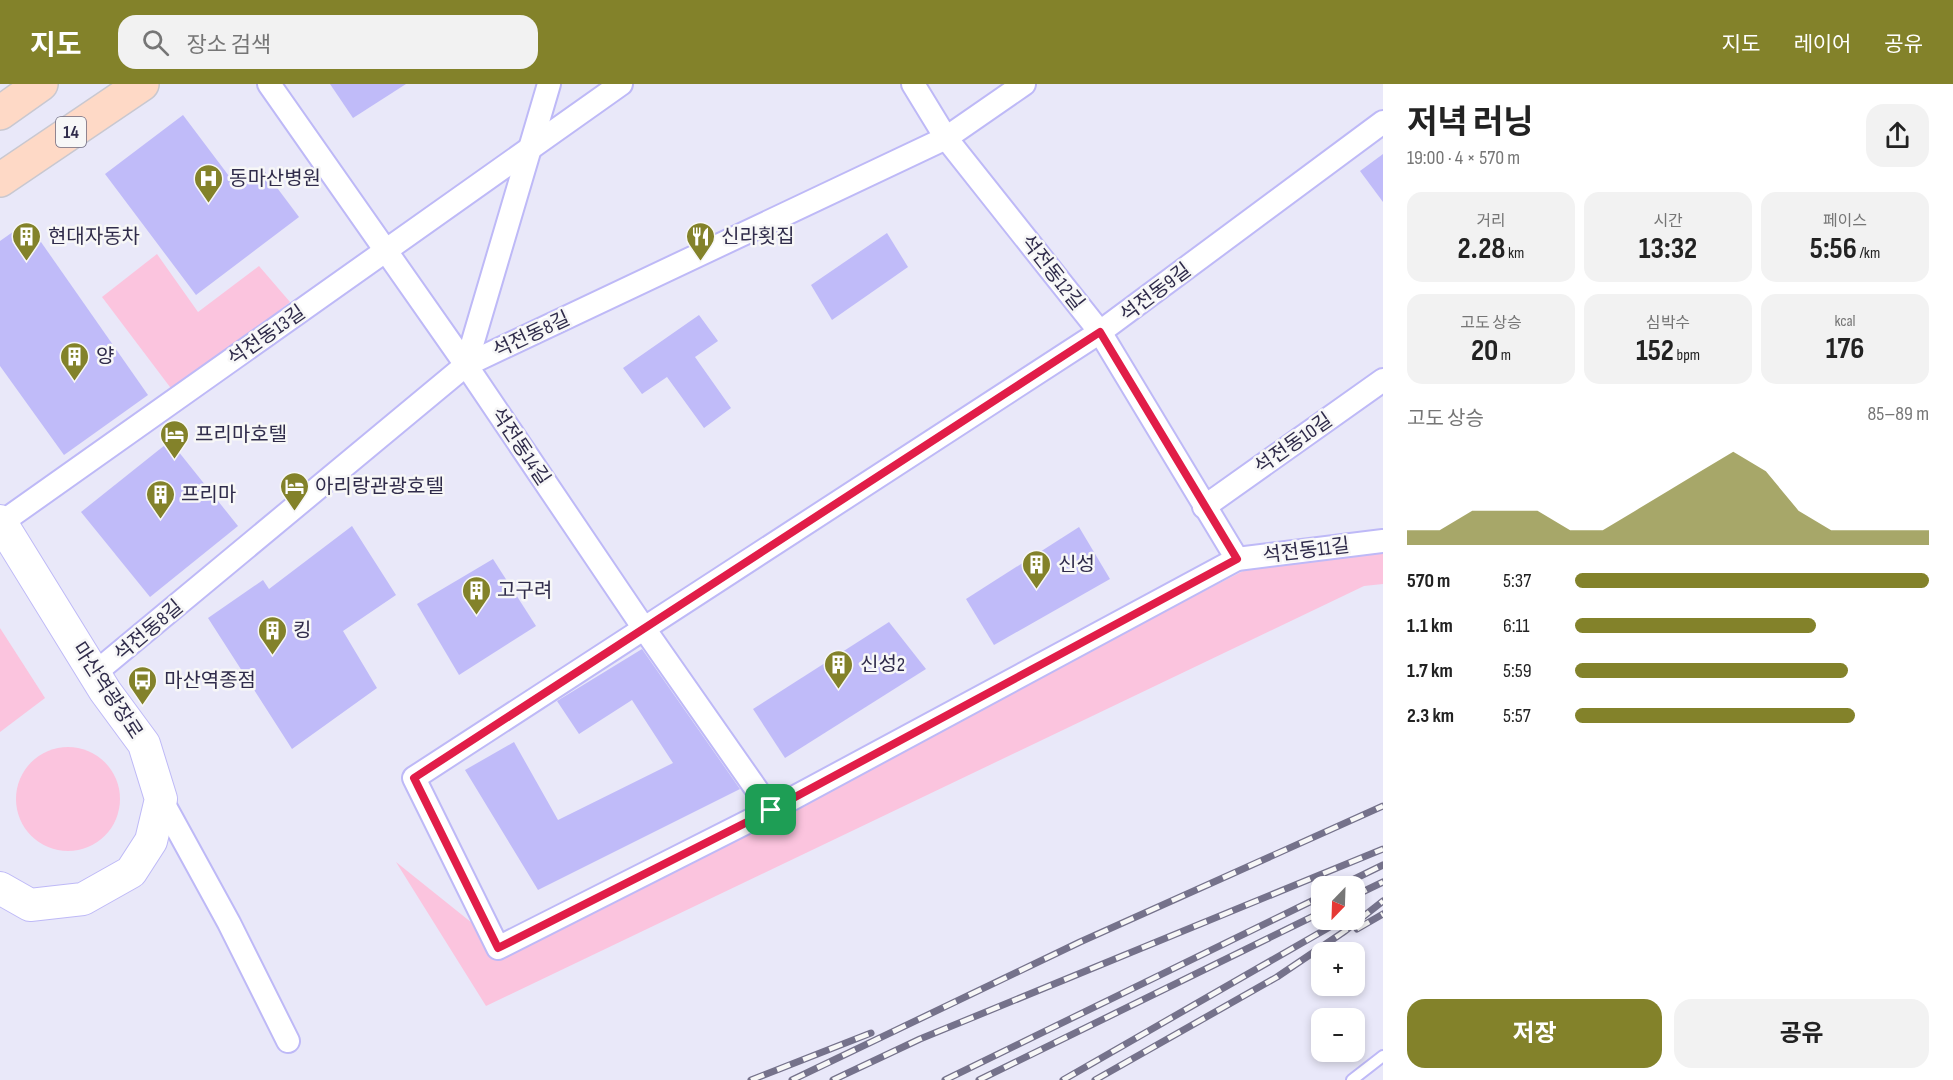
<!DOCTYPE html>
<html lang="ko">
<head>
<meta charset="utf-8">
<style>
	body { margin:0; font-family:"Sofia Sans Condensed","Noto Sans KR",sans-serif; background:#f2f2f2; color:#222; height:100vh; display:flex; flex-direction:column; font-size:22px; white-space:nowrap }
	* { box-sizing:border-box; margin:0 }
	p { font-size:20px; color:#767676 }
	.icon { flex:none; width:33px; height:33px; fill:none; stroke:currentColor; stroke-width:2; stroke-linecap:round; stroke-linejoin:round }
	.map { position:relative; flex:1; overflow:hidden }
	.drawer { display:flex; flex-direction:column; background:#fff; width:570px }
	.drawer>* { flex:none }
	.needle { width:39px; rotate:203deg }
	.tools { position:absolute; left:1311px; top:792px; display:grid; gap:12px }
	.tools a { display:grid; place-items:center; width:54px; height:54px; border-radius:12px; background:#fff; box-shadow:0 3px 9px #0003; font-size:30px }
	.pin { position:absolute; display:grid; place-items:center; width:51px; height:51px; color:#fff; margin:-26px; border-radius:12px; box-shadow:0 3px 9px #0006 }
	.round { display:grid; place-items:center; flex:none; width:63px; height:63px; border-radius:18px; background:#f2f2f2 }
	.summary { display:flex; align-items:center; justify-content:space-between; height:102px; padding:0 24px }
	h1 { font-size:33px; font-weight:700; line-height:45px }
	.stats { display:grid; grid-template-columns:repeat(3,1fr); gap:9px; height:102px; padding:6px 24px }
	.stats div { display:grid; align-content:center; border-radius:15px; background:#f2f2f2; text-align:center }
	.stats b { font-size:30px; font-weight:700 }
	.stats small { font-size:16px; font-weight:400 }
	.stats p { font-size:16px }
	.chart { height:168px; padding:12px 24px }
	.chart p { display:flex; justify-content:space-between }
	.chart svg { width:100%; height:108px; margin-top:6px; fill:#83822a; opacity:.7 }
	.action { display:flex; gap:12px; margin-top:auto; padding:12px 24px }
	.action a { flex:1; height:69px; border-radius:18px; background:#83822a; color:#fff; font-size:24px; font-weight:700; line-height:69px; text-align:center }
	.action a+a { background:#f2f2f2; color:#222 }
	ul { padding:0 24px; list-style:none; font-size:20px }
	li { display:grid; grid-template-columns:96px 72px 1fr; align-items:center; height:45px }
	li i { height:15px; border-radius:8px; background:#83822a }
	header { display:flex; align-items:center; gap:36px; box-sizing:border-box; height:84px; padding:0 30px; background:#83822a; color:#fff }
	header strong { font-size:28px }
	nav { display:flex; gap:33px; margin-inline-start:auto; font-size:21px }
	.search { width:420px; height:54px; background:#f2f2f2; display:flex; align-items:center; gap:15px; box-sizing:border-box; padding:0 21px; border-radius:18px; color:#767676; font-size:22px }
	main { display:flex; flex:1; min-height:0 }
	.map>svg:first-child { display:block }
	.green { fill:#fbc4de }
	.building { fill:#c0bbf9 }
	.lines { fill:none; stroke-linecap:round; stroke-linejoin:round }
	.lane-casing { stroke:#beb9f7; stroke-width:14 }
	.street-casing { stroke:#beb9f7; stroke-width:26 }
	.secondary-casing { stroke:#beb9f7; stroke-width:34 }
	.primary-casing { stroke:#c9c8d0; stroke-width:36 }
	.lane { stroke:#fff; stroke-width:10 }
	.street { stroke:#fff; stroke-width:22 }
	.secondary { stroke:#fff; stroke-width:32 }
	.primary { stroke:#fed9c6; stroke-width:33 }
	.rail-casing { stroke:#75728b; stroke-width:7 }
	.rail { stroke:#f7f7f7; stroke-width:4.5; stroke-dasharray:14; stroke-linecap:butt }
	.route-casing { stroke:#fff; stroke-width:12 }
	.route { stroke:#e11d48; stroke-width:8 }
	.labels { text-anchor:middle; stroke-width:5; stroke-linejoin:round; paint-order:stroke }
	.shield { fill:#f7f7f7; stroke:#6c697f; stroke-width:1.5 }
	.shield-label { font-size:18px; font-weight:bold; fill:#302c4b }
	.poi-label { font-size:20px; fill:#302c4b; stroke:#f7f7f7; text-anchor:start }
	.street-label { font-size:20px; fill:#302c4b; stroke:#f7f7f7 }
</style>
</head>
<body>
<header>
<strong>지도</strong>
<div class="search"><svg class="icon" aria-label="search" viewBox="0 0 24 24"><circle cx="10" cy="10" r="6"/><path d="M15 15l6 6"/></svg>장소 검색</div>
<nav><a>지도</a><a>레이어</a><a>공유</a></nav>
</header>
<main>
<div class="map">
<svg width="1383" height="996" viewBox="0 0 1383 996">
	<rect width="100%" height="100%" fill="#e9e8f9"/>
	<g class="green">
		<path d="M157,170L198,228L259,182L290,218L176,311L102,213Z"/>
		<path d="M1383,459V500L1364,502L486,922L396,778L507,867L1272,472Z"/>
		<path d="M0,544L45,614L0,648Z"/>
		<circle cx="68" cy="715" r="52"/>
	</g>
	<g class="building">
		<path d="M330,0H406L353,34Z"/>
		<path d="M183,31L238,104L263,85L299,133L196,211L105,90Z"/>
		<path d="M1383,70V118L1360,87Z"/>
		<path d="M27,138L148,311L64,371L0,282V157Z"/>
		<path d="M887,149L908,183L832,236L811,201Z"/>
		<path d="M699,231L718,257L695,273L731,324L704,344L667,293L642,310L623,284Z"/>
		<path d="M170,357L238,442L150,513L81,428Z"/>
		<path d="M352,442L396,511L343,547L377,604L292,665L208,534L263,496L269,505Z"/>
		<path d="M1079,443L1110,495L994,561L966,515Z"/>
		<path d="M493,475L536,542L459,591L417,520Z"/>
		<path d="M889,538L926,585L785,674L753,625Z"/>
		<path d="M642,565L740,705L538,806L465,686L514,658L558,736L673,679L632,616L579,650L557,617Z"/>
	</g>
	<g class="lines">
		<defs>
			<path id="lane" d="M1352,996L1383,972"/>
			<g id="street">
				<path d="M269,0L466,281L643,543L771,726"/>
				<path d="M913,0L946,54L1100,248L1237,475"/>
				<path d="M1383,38L1100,248L414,694L498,864L771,726L1237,475L1383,457"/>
				<path d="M466,281L549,0"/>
				<path d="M1204,423L1383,296"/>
				<path d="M1,439L621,0"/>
				<path d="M95,589L466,281L946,54L1024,0"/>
				<path d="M161,715L229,839L288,957"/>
			</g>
			<path id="secondary" d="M0,437L105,607L144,660L161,715L151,757L131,788L83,815L30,821L0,804"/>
			<g id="primary">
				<path d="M0,29L41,0"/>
				<path d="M0,96L142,0"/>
			</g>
		</defs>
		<use href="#lane" class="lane-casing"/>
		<use href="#street" class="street-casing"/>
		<use href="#secondary" class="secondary-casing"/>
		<use href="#primary" class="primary-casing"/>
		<use href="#lane" class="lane"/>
		<use href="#street" class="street"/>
		<use href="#secondary" class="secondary"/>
		<use href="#primary" class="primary"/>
		<defs>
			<g id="rail">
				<path d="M1340,802L1383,781"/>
				<path d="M1354,812L1383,798"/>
				<path d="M1357,845L1383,830"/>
				<path d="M751,996L871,949"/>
				<path d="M792,996L1080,858L1383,722"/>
				<path d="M833,996L920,955L1383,765"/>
				<path d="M945,996L1322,812"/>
				<path d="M979,996L1322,828"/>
				<path d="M1063,996L1342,836"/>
				<path d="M1095,996L1277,893L1345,847L1383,817"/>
			</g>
		</defs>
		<use href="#rail" class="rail-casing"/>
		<use href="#rail" class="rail"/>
	</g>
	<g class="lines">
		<defs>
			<path id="route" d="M1100,248L1237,475L771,726L498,864L414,694Z"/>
		</defs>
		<use href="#route" class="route-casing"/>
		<use href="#route" class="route"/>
	</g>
	<defs>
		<symbol id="hospital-pin" viewBox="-11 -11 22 30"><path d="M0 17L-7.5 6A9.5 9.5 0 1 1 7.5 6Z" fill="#83822a" stroke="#f7f7f7"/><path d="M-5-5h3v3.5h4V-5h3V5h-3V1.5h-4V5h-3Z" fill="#fff"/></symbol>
		<symbol id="building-pin" viewBox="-11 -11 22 30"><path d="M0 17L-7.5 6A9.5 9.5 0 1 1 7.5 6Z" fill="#83822a" stroke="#f7f7f7"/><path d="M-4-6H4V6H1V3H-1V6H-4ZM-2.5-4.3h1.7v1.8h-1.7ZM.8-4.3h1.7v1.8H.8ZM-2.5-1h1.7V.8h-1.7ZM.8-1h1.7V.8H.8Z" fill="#fff"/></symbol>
		<symbol id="restaurant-pin" viewBox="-11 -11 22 30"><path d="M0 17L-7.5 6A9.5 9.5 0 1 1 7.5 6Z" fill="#83822a" stroke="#f7f7f7"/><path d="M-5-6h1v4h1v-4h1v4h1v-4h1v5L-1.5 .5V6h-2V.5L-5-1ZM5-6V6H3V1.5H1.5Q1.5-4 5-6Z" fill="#fff"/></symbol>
		<symbol id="hotel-pin" viewBox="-11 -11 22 30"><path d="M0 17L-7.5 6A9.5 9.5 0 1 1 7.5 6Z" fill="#83822a" stroke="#f7f7f7"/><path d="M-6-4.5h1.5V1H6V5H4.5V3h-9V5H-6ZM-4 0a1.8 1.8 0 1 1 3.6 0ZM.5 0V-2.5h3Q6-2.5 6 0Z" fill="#fff"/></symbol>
		<symbol id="bus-pin" viewBox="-11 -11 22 30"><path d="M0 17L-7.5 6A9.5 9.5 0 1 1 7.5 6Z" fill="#83822a" stroke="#f7f7f7"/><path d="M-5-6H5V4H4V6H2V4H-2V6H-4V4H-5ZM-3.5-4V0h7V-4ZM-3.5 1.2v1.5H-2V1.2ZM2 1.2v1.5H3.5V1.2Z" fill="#fff"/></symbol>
	</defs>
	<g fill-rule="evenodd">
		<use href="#hospital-pin" x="192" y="78" width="33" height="45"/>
		<use href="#building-pin" x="10" y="136" width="33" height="45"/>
		<use href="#restaurant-pin" x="684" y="136" width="33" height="45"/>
		<use href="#building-pin" x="58" y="256" width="33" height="45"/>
		<use href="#hotel-pin" x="158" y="334" width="33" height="45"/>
		<use href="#hotel-pin" x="278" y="386" width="33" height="45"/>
		<use href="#building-pin" x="144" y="394" width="33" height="45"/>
		<use href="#building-pin" x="1020" y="464" width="33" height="45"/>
		<use href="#building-pin" x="460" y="490" width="33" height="45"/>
		<use href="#building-pin" x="256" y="530" width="33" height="45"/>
		<use href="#building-pin" x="822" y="564" width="33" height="45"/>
		<use href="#bus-pin" x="126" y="580" width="33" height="45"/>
	</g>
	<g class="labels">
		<rect class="shield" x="56" y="33" width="30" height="30" rx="4.5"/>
		<g class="shield-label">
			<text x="71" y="54">14</text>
		</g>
		<g class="poi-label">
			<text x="229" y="101">동마산병원</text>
			<text x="48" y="159">현대자동차</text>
			<text x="721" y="159">신라횟집</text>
			<text x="96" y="279">양</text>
			<text x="195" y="357">프리마호텔</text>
			<text x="315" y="409">아리랑관광호텔</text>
			<text x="181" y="417">프리마</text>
			<text x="1058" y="487">신성</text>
			<text x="497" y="513">고구려</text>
			<text x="293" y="553">킹</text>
			<text x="860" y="587">신성2</text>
			<text x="164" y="603">마산역종점</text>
		</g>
		<g class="street-label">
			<text transform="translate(1053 188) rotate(52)" y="7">석전동12길</text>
			<text transform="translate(1155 208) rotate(-37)" y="7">석전동9길</text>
			<text transform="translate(531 250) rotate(-25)" y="7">석전동8길</text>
			<text transform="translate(266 251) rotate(-35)" y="7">석전동13길</text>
			<text transform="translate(1293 359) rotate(-35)" y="7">석전동10길</text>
			<text transform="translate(521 362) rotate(56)" y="7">석전동14길</text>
			<text transform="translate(1306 466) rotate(-7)" y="7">석전동11길</text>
			<text transform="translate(148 546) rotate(-40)" y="7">석전동8길</text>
			<text transform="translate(108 606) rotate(57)" y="7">마산역광장로</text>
		</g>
	</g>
</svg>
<div class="tools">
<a><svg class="needle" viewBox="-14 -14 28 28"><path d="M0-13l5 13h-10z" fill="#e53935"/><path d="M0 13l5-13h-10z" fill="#767676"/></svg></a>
<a>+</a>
<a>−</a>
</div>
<div class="pin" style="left:771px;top:726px;background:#1e9e55"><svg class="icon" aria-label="arrive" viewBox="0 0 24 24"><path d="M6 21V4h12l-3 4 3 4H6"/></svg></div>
</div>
<section class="drawer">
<div class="summary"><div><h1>저녁 러닝</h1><p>19:00 · 4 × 570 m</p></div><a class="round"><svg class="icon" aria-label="share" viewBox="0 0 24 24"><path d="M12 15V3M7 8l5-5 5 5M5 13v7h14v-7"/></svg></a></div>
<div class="stats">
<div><p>거리</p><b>2.28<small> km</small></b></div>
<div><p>시간</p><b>13:32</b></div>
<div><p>페이스</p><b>5:56<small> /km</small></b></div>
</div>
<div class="stats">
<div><p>고도 상승</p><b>20<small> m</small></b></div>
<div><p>심박수</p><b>152<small> bpm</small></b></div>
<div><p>kcal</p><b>176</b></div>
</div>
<div class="chart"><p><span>고도 상승</span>85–89 m</p>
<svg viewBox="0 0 160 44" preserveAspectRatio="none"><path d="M0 44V38L10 38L20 30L30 30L40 30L50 38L60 38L70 30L80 22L90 14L100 6L110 14L120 30L130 38L140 38L150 38L160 38V44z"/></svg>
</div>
<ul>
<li><b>570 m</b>5:37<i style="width:100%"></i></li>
<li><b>1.1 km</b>6:11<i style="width:68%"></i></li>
<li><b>1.7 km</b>5:59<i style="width:77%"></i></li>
<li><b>2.3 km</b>5:57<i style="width:79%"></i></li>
</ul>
<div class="action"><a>저장</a><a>공유</a></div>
</section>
</main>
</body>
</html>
